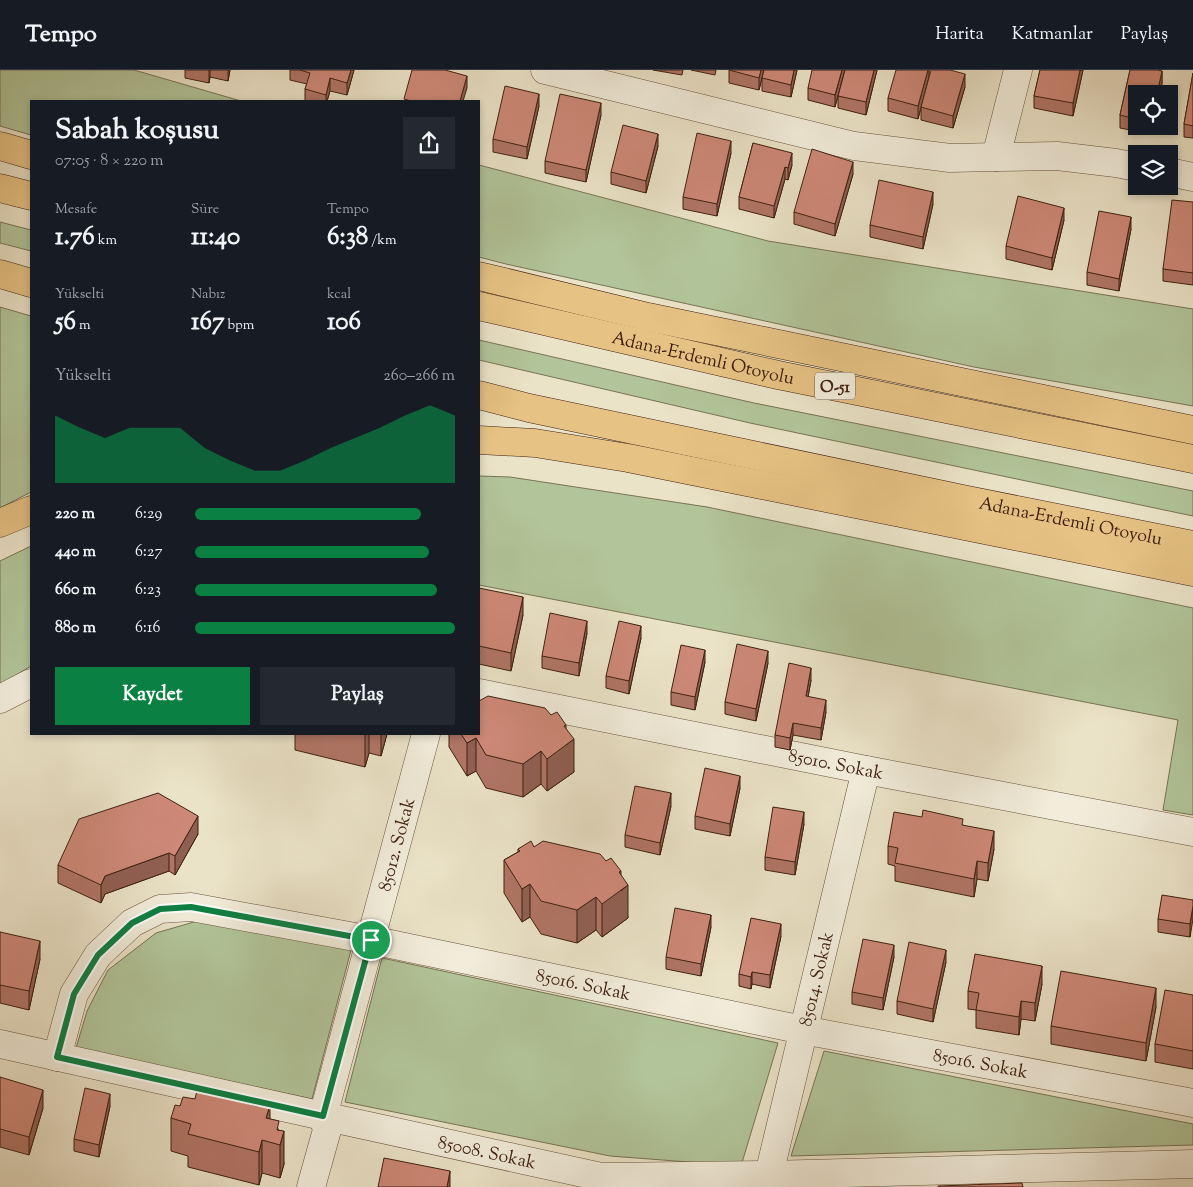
<!DOCTYPE html>
<html lang="tr">
<head>
<meta charset="utf-8">
<style>
	body { margin:0; font-family:"Sorts Mill Goudy",serif; background:#242831; color:#f1f3f6; height:100vh; display:flex; flex-direction:column; font-size:19px; white-space:nowrap }
	* { box-sizing:border-box; margin:0 }
	p { font-size:16px; color:#9ea1a6 }
	.icon { flex:none; width:28px; height:28px; fill:none; stroke:currentColor; stroke-width:2; stroke-linecap:round; stroke-linejoin:round }
	.map { position:relative; flex:1; overflow:hidden }
	.details { position:absolute; left:30px; top:30px; width:450px; height:635px; display:flex; flex-direction:column; background:#171b24; border-radius:0px; box-shadow:0 2px 8px #0003 }
	.details>* { flex:none }
	.controls { position:absolute; left:1128px; top:15px; display:grid; gap:10px }
	.controls a { display:grid; place-items:center; width:50px; height:50px; border-radius:0px; background:#171b24; box-shadow:0 2px 8px #0003; font-size:25px }
	.pin { position:absolute; display:grid; place-items:center; width:42px; height:42px; color:#fff; margin:-21px; border:2px solid #fff; border-radius:50%; box-shadow:0 1px 5px #0007 }
	.round { display:grid; place-items:center; flex:none; width:52px; height:52px; border-radius:0px; background:#242831 }
	.headline { display:flex; align-items:center; justify-content:space-between; height:85px; padding:0 25px }
	h1 { font-size:28px; font-weight:700; line-height:38px }
	.figures { display:grid; grid-template-columns:repeat(3,1fr); gap:8px; height:85px; padding:5px 25px }
	.figures div { display:grid; align-content:center }
	.figures b { font-size:25px; font-weight:700 }
	.figures small { font-size:14px; font-weight:400 }
	.figures p { font-size:14px }
	.chart { height:140px; padding:10px 25px }
	.chart p { display:flex; justify-content:space-between }
	.chart svg { width:100%; height:90px; margin-top:5px; fill:#0b8043; opacity:.7 }
	.primary-button { display:flex; gap:10px; margin-top:auto; padding:10px 25px }
	.primary-button a { flex:1; height:58px; border-radius:0px; background:#0b8043; color:#fff; font-size:20px; font-weight:700; line-height:58px; text-align:center }
	.primary-button a+a { background:#242831; color:#f1f3f6 }
	ul { padding:0 25px; list-style:none; font-size:16px }
	li { display:grid; grid-template-columns:80px 60px 1fr; align-items:center; height:38px }
	li i { height:12px; border-radius:6px; background:#0b8043 }
	header { display:flex; align-items:center; gap:30px; box-sizing:border-box; height:70px; padding:0 25px; background:#171b24; border-bottom:1px solid #363941 }
	header strong { font-size:24px }
	nav { display:flex; gap:28px; margin-inline-start:auto; font-size:18px }
	.map>svg:first-child { display:block }
	.green { fill:#b2c59a; stroke:#787355 }
	.lines { fill:none; stroke-linecap:round; stroke-linejoin:round }
	.minor-casing { stroke:#6a523e; stroke-width:29 }
	.highway-casing { stroke:#3f2110; stroke-width:29 }
	.minor { stroke:#f2eddb; stroke-width:28 }
	.highway { stroke:#e6c284; stroke-width:28 }
	.wall { fill:#b07566; stroke:#3f2110 }
	.shaded-wall { fill:#905f53; stroke:#3f2110 }
	.building { fill:#cd8877; stroke:#3f2110 }
	.route-casing { stroke:#fff; stroke-width:10 }
	.route { stroke:#0b8043; stroke-width:6 }
	.labels { text-anchor:middle; stroke-width:4.5; stroke-linejoin:round; paint-order:stroke }
	.shield { fill:#f2eddb; stroke:#755e4d; stroke-width:1 }
	.shield-label { font-size:16px; font-weight:bold; fill:#3f2110 }
	.street-label { font-size:18px; fill:#3f2110; stroke:#f2eddb }
</style>
</head>
<body>
<header>
<strong>Tempo</strong>
<nav><a>Harita</a><a>Katmanlar</a><a>Paylaş</a></nav>
</header>
<div class="map">
<svg width="1193" height="1117" viewBox="0 0 1193 1117">
	<rect width="100%" height="100%" fill="#ebe3c8"/>
	<filter id="stains"><feTurbulence type="fractalNoise" baseFrequency=".004" numOctaves="4"/><feColorMatrix values="0 0 0 0 .2 0 0 0 0 .09 0 0 0 0 .02 0 0 0 .5 -.17"/></filter>
	<radialGradient id="worn" r=".72"><stop offset=".6" stop-color="#630" stop-opacity="0"/><stop offset="1" stop-color="#630" stop-opacity=".3"/></radialGradient>
	<g class="green">
		<path d="M0,0H134L241,31H31V65L0,56Z"/>
		<path d="M479,95L768,171L1193,239V336L974,297L506,194L479,187Z"/>
		<path d="M0,152L31,160V181L0,173Z"/>
		<path d="M0,237L31,246V422L0,438Z"/>
		<path d="M479,270L754,333L1193,421V446L750,353L479,290Z"/>
		<path d="M479,406L510,407L707,437L1193,538V745L1163,740L1178,650L479,515Z"/>
		<path d="M31,476V596L0,615V491Z"/>
		<path d="M204,849L351,880L312,1029L76,978L87,941L108,900L156,863Z"/>
		<path d="M382,888L778,973L741,1096L610,1086L345,1032Z"/>
		<path d="M824,981L1193,1054V1075L791,1086Z"/>
	</g>
	<g class="lines">
		<defs>
			<g id="minor">
				<path d="M545,0L854,76L950,88L996,87"/>
				<path d="M1018,0L996,87L1057,86L1116,93L1136,97"/>
				<path d="M1169,102L1193,107"/>
				<path id="s1" d="M479,623L866,700L1193,762"/>
				<path d="M0,629L31,613"/>
				<path id="s2" d="M0,974L323,1046L601,1107L768,1105L1193,1094"/>
				<path id="s3" d="M57,987L74,924L98,885L132,853L160,839L191,837L371,870L803,960L1193,1033"/>
				<path id="s4" d="M311,1117L327,1060L323,1046L426,664"/>
				<path id="s5" d="M766,1117L866,700"/>
			</g>
			<g id="highway">
				<path d="M0,76L31,85"/>
				<path d="M0,118L31,126"/>
				<path d="M0,204L31,213"/>
				<path d="M479,206L648,247L1193,360"/>
				<path id="s6" d="M479,236L778,305L1193,389"/>
				<path id="s7" d="M479,325L529,338L967,430L1193,475"/>
				<path d="M479,370L535,373L628,388L1193,502"/>
				<path d="M0,453L31,440"/>
			</g>
		</defs>
		<use href="#minor" class="minor-casing"/>
		<use href="#highway" class="highway-casing"/>
		<use href="#minor" class="minor"/>
		<use href="#highway" class="highway"/>
	</g>
	<g class="wall">
		<path d="M185,0H230L228,11L210,7L209,13L185,8Z"/>
		<path d="M290,0H354L347,25L330,21L327,31H305V19L307,14L290,10Z"/>
		<path d="M653,0H683L682,5Z"/>
		<path d="M691,0H716L715,5Z"/>
		<path d="M729,0H764L759,20L729,13Z"/>
		<path d="M764,0H797L791,27L762,21V8Z"/>
		<path d="M845,0L835,37L808,30V18Z"/>
		<path d="M845,0H877L866,45L838,38V26Z"/>
		<path d="M929,0V7L918,49L888,41V28Z"/>
		<path d="M1040,0H1083L1073,46L1034,38V26Z"/>
		<path d="M1130,0H1158L1162,1V13L1160,24H1136V56H1153L1151,64L1120,58V45Z"/>
		<path d="M1193,3V68L1184,67V54Z"/>
		<path d="M965,17L953,58L921,50V37Z"/>
		<path d="M539,36L527,89L493,82V69Z"/>
		<path d="M601,45L586,112L545,103V91Z"/>
		<path d="M753,73L792,95L788,110L785,109L774,148L739,139V127Z"/>
		<path d="M658,76L646,123L611,114V102Z"/>
		<path d="M731,83L717,146L683,139V127Z"/>
		<path d="M853,104L835,166L794,154V142Z"/>
		<path d="M1193,132V215L1163,211V199Z"/>
		<path d="M933,134L923,179L870,167V155Z"/>
		<path d="M1064,150L1052,200L1006,189V176Z"/>
		<path d="M1131,159L1119,221L1087,215V202Z"/>
		<path d="M479,518L523,545L511,601L479,594Z"/>
		<path d="M587,563L579,606L542,598V586Z"/>
		<path d="M641,568L629,624L606,618V606Z"/>
		<path d="M705,592L695,640L671,635V622Z"/>
		<path d="M768,593L756,651L725,644V632Z"/>
		<path d="M811,610L808,627L826,642L821,670L793,665L790,680L775,677V665Z"/>
		<path d="M479,631L551,645L566,659L574,702L547,721L541,714L523,727L486,718L476,701L467,706L449,677V664H479Z"/>
		<path d="M295,664H387L381,686L369,683L365,697L295,680Z"/>
		<path d="M740,718L730,766L695,759V746Z"/>
		<path d="M671,736L660,785L625,777V765Z"/>
		<path d="M804,754L795,805L765,800V787Z"/>
		<path d="M963,755L994,779L988,811L977,809L974,827L895,811V796L888,794V776Z"/>
		<path d="M198,764L175,805L169,801L105,824L101,833L58,813V795Z"/>
		<path d="M534,777L606,791L621,805L628,848L602,867L596,860L577,873L541,864L530,847L522,852L504,823V790L518,782V779Z"/>
		<path d="M1193,830L1190,867L1158,862V849Z"/>
		<path d="M711,857L701,906L666,899V887Z"/>
		<path d="M0,862L40,889L29,940L0,933Z"/>
		<path d="M781,866L770,918L752,914L751,919L739,916V904Z"/>
		<path d="M894,887L883,940L852,934V922Z"/>
		<path d="M946,892L933,952L897,944V931Z"/>
		<path d="M1042,914L1035,951L1021,949L1019,965L976,958V940L968,939V921Z"/>
		<path d="M1193,925V999L1155,992V974Z"/>
		<path d="M1156,937L1146,991L1051,974V956Z"/>
		<path d="M0,1007L43,1038L29,1085L0,1077Z"/>
		<path d="M210,1024L270,1049L279,1060L284,1094L280,1108L262,1103L259,1115L188,1097V1086L171,1081V1048L180,1036L195,1029Z"/>
		<path d="M110,1036L99,1087L74,1081V1069Z"/>
	</g>
	<g class="shaded-wall">
		<path d="M209,0H210V7L209,13Z"/>
		<path d="M228,0H230L228,11Z"/>
		<path d="M351,0H354L347,25V13Z"/>
		<path d="M761,0H764L759,20V8Z"/>
		<path d="M794,0H797L791,27V15Z"/>
		<path d="M842,0H845L835,37V25Z"/>
		<path d="M874,0H877L866,45V32Z"/>
		<path d="M928,0H929V7L918,49V36Z"/>
		<path d="M1080,0H1083L1073,46V33Z"/>
		<path d="M1162,1V13L1160,24H1157Z"/>
		<path d="M965,4V17L953,58V46Z"/>
		<path d="M467,6V18L463,31H460Z"/>
		<path d="M330,8V21L327,31H326V25Z"/>
		<path d="M539,24V36L527,89V77Z"/>
		<path d="M601,33V45L586,112V100Z"/>
		<path d="M658,64V76L646,123V111Z"/>
		<path d="M731,71V83L717,146V134Z"/>
		<path d="M792,83V95L788,110V98Z"/>
		<path d="M853,92V104L835,166V154Z"/>
		<path d="M785,97V109L774,148V136Z"/>
		<path d="M933,122V134L923,179V167Z"/>
		<path d="M1064,138V150L1052,200V188Z"/>
		<path d="M1131,147V159L1119,221V209Z"/>
		<path d="M523,527V545L511,601V583Z"/>
		<path d="M587,551V563L579,606V593Z"/>
		<path d="M641,556V568L629,624V611Z"/>
		<path d="M705,580V592L695,640V627Z"/>
		<path d="M768,581V593L756,651V639Z"/>
		<path d="M811,598V610L806,639V626Z"/>
		<path d="M826,630V642L821,670V658Z"/>
		<path d="M793,653V665L790,680V668Z"/>
		<path d="M566,655V675L574,669V702L547,721V689L564,656Z"/>
		<path d="M365,664H369V683L365,697Z"/>
		<path d="M381,664H387L381,686Z"/>
		<path d="M476,668V701L467,706V673Z"/>
		<path d="M541,681V714L523,727V694Z"/>
		<path d="M740,706V718L730,766V754Z"/>
		<path d="M671,723V736L660,785V773Z"/>
		<path d="M804,742V754L795,805V792Z"/>
		<path d="M198,746V764L175,805V786Z"/>
		<path d="M994,761V779L988,811V793Z"/>
		<path d="M169,783V801L105,824L101,833V815L105,806Z"/>
		<path d="M977,791V809L974,827V809Z"/>
		<path d="M621,801V821L628,815V848L602,867V834L619,802Z"/>
		<path d="M530,814V847L522,852V819Z"/>
		<path d="M596,827V860L577,873V840Z"/>
		<path d="M1193,836V849L1190,867V854Z"/>
		<path d="M711,845V857L701,906V894Z"/>
		<path d="M781,854V866L770,918V905Z"/>
		<path d="M40,871V889L29,940V921Z"/>
		<path d="M894,875V887L883,940V928Z"/>
		<path d="M946,880V892L933,952V939Z"/>
		<path d="M1042,896V914L1035,951V933Z"/>
		<path d="M752,902V914L751,919V907Z"/>
		<path d="M1156,918V937L1146,991V973Z"/>
		<path d="M1021,931V949L1019,965V947Z"/>
		<path d="M43,1020V1038L29,1085V1067Z"/>
		<path d="M110,1024V1036L99,1087V1075Z"/>
		<path d="M270,1035V1067L266,1048Z"/>
		<path d="M284,1061V1094L280,1108V1075Z"/>
		<path d="M262,1070V1103L259,1115V1082Z"/>
		<path d="M450,1101V1117H447Z"/>
	</g>
	<g class="building">
		<path d="M300,0H351L347,13L330,8L326,25L305,19L310,3Z"/>
		<path d="M412,0H445L467,6L460,31H411L404,29Z"/>
		<path d="M729,0H761L759,8Z"/>
		<path d="M764,0H794L791,15L762,8Z"/>
		<path d="M812,0H842L835,25L808,18Z"/>
		<path d="M845,0H874L866,32L838,26Z"/>
		<path d="M896,0H928L918,36L888,28Z"/>
		<path d="M931,0H950L965,4L953,46L921,37Z"/>
		<path d="M1040,0H1080L1073,33L1034,26Z"/>
		<path d="M1130,0H1158L1162,1L1157,24H1136V49L1120,45Z"/>
		<path d="M1193,3V56L1184,54Z"/>
		<path d="M505,16L539,24L527,77L493,69Z"/>
		<path d="M560,24L601,33L586,100L545,91Z"/>
		<path d="M623,55L658,64L646,111L611,102Z"/>
		<path d="M697,63L731,71L717,134L683,127Z"/>
		<path d="M753,73L792,83L788,98L785,97L774,136L739,127Z"/>
		<path d="M812,79L853,92L835,154L794,142Z"/>
		<path d="M879,110L933,122L923,167L870,155Z"/>
		<path d="M1018,126L1064,138L1052,188L1006,176Z"/>
		<path d="M1172,130L1193,132V203L1163,199Z"/>
		<path d="M1099,141L1131,147L1119,209L1087,202Z"/>
		<path d="M479,518L523,527L511,583L479,576Z"/>
		<path d="M550,543L587,551L579,593L542,586Z"/>
		<path d="M619,551L641,556L629,611L606,606Z"/>
		<path d="M737,574L768,581L756,639L725,632Z"/>
		<path d="M681,575L705,580L695,627L671,622Z"/>
		<path d="M789,593L811,598L806,626L826,630L821,658L793,653L790,668L775,665Z"/>
		<path d="M488,626L545,638L551,645L557,642L566,655L564,656L574,669L547,689L541,681L523,694L486,685L476,668L467,673L461,664H479V630V631Z"/>
		<path d="M705,698L740,706L730,754L695,746Z"/>
		<path d="M635,716L671,723L660,773L625,765Z"/>
		<path d="M158,723L198,746L175,786L169,783L105,806L101,815L58,795L79,749Z"/>
		<path d="M773,737L804,742L795,792L765,787Z"/>
		<path d="M923,740L963,749L962,755L994,761L988,793L977,791L974,809L895,793L898,778L888,776L894,742L922,747Z"/>
		<path d="M531,771L534,777L543,771L600,784L606,791L611,788L621,801L619,802L628,815L602,834L596,827L577,840L541,831L530,814L522,819L504,790L520,781L518,779Z"/>
		<path d="M1162,825L1193,830V836L1190,854L1158,849Z"/>
		<path d="M675,838L711,845L701,894L666,887Z"/>
		<path d="M751,848L781,854L770,905L752,902L751,907L739,904Z"/>
		<path d="M0,862L40,871L29,921L0,915Z"/>
		<path d="M863,869L894,875L883,928L852,922Z"/>
		<path d="M909,872L946,880L933,939L897,931Z"/>
		<path d="M975,884L1042,896L1035,933L1021,931L1019,947L976,940L979,923L968,921Z"/>
		<path d="M1061,901L1156,918L1146,973L1051,956Z"/>
		<path d="M1165,920L1193,925V981L1155,974Z"/>
		<path d="M0,1007L43,1020L29,1067L0,1059Z"/>
		<path d="M198,1016L210,1018L208,1024L257,1036L258,1032L270,1035L266,1048L279,1051L277,1060L284,1061L280,1075L262,1070L259,1082L188,1064L191,1054L171,1048L175,1035L180,1036L183,1027L195,1029Z"/>
		<path d="M85,1018L110,1024L99,1075L74,1069Z"/>
		<path d="M384,1088L450,1101L447,1117H378Z"/>
		<path d="M1022,1113L1023,1117H938V1116Z"/>
	</g>
	<g class="lines">
		<defs>
			<path id="route" d="M191,837L371,870L323,1046L57,987L74,924L98,885L132,853L160,839Z"/>
		</defs>
		<use href="#route" class="route-casing"/>
		<use href="#route" class="route"/>
	</g>
	<g class="labels">
		<rect class="shield" x="815" y="302.5" width="40" height="27" rx="4"/>
		<g class="shield-label">
			<text x="835" y="322">O-51</text>
		</g>
		<g class="street-label">
			<text dy="6" stroke="none"><textPath href="#s6" startOffset="230">Adana-Erdemli Otoyolu</textPath></text>
			<text dy="6" stroke="none"><textPath href="#s7" startOffset="605">Adana-Erdemli Otoyolu</textPath></text>
			<text dy="6" stroke="none"><textPath href="#s1" startOffset="364">85010. Sokak</textPath></text>
			<text dy="6" stroke="none"><textPath href="#s4" startOffset="355">85012. Sokak</textPath></text>
			<text dy="6" stroke="none"><textPath href="#s5" startOffset="214">85014. Sokak</textPath></text>
			<text dy="6" stroke="none"><textPath href="#s3" startOffset="620">85016. Sokak</textPath></text>
			<text dy="6" stroke="none"><textPath href="#s3" startOffset="1025">85016. Sokak</textPath></text>
			<text dy="6" stroke="none"><textPath href="#s2" startOffset="499">85008. Sokak</textPath></text>
		</g>
	</g>
	<rect width="100%" height="100%" filter="url(#stains)"/>
	<rect width="100%" height="100%" fill="url(#worn)"/>
</svg>
<div class="controls">
<a><svg class="icon" aria-label="locate" viewBox="0 0 24 24"><circle cx="12" cy="12" r="6"/><path d="M12 2v4M12 18v4M2 12h4M18 12h4"/></svg></a>
<a><svg class="icon" aria-label="layers" viewBox="0 0 24 24"><path d="M12 4l9 5-9 5-9-5zM3 14l9 5 9-5"/></svg></a>
</div>
<div class="pin" style="left:371px;top:870px;background:#1e9e55"><svg class="icon" aria-label="arrive" viewBox="0 0 24 24"><path d="M6 21V4h12l-3 4 3 4H6"/></svg></div>
<section class="details">
<div class="headline"><div><h1>Sabah koşusu</h1><p>07:05 · 8 × 220 m</p></div><a class="round"><svg class="icon" aria-label="share" viewBox="0 0 24 24"><path d="M12 15V3M7 8l5-5 5 5M5 13v7h14v-7"/></svg></a></div>
<div class="figures">
<div><p>Mesafe</p><b>1.76<small> km</small></b></div>
<div><p>Süre</p><b>11:40</b></div>
<div><p>Tempo</p><b>6:38<small> /km</small></b></div>
</div>
<div class="figures">
<div><p>Yükselti</p><b>56<small> m</small></b></div>
<div><p>Nabız</p><b>167<small> bpm</small></b></div>
<div><p>kcal</p><b>106</b></div>
</div>
<div class="chart"><p><span>Yükselti</span>260–266 m</p>
<svg viewBox="0 0 160 44" preserveAspectRatio="none"><path d="M0 44V11L10 17L20 22L30 17L40 17L50 17L60 27L70 33L80 38L90 38L100 33L110 27L120 22L130 17L140 11L150 6L160 11V44z"/></svg>
</div>
<ul>
<li><b>220 m</b>6:29<i style="width:87%"></i></li>
<li><b>440 m</b>6:27<i style="width:90%"></i></li>
<li><b>660 m</b>6:23<i style="width:93%"></i></li>
<li><b>880 m</b>6:16<i style="width:100%"></i></li>
</ul>
<div class="primary-button"><a>Kaydet</a><a>Paylaş</a></div>
</section>
</div>
</body>
</html>
